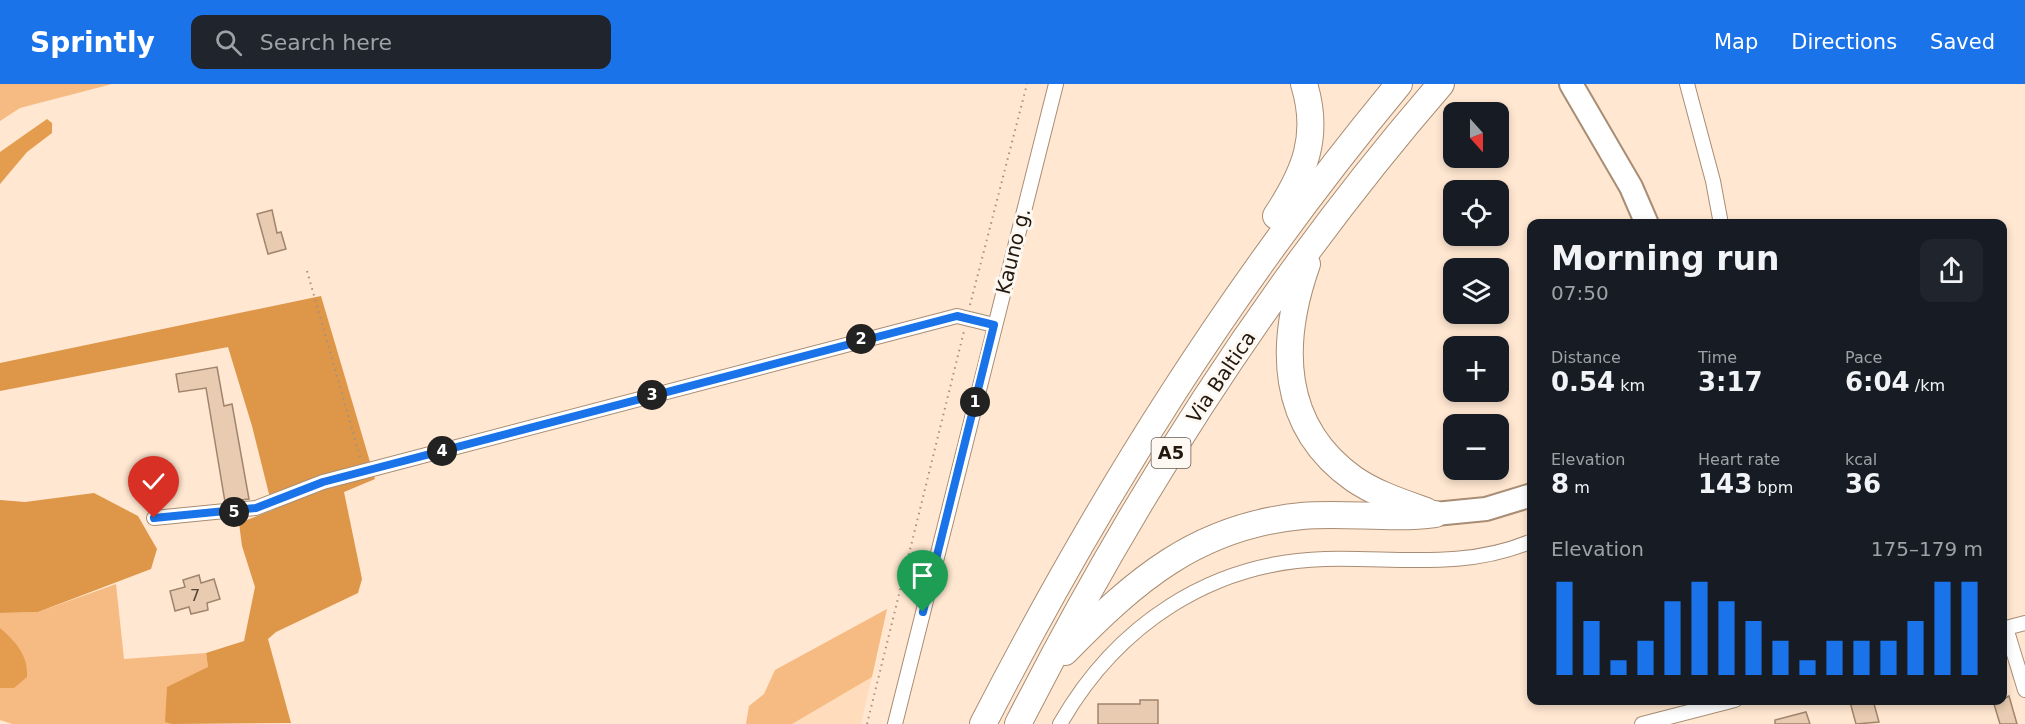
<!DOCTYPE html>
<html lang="en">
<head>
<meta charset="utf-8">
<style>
	body { margin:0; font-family:"DejaVu Sans",sans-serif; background:#20242c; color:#f1f3f6; height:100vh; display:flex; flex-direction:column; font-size:22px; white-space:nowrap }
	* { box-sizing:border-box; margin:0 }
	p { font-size:20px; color:#9ea1a6 }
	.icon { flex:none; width:33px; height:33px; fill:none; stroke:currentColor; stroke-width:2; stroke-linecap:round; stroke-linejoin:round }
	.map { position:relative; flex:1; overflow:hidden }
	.side { position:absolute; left:1527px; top:135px; width:480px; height:486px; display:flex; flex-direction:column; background:#171b24; border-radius:12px; box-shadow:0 3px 9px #0003 }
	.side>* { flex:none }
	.needle { width:39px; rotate:159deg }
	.fabs { position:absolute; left:1443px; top:18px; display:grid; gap:12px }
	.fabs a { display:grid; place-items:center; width:66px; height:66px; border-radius:12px; background:#171b24; box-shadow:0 3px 9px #0003; font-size:30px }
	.pin { position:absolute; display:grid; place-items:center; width:51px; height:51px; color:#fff; margin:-62px -26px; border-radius:50% 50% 50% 0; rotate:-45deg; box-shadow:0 0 6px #0007 }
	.pin .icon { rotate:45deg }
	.km { position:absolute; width:30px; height:30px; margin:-15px; border-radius:50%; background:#222; color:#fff; font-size:16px; line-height:30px; text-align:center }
	.round { display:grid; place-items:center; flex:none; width:63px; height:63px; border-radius:12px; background:#20242c }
	.summary { display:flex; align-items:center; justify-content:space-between; height:102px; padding:0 24px }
	h1 { font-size:33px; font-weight:800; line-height:45px }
	.metrics { display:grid; grid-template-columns:repeat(3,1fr); gap:9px; height:102px; padding:6px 24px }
	.metrics div { display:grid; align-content:center }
	.metrics b { font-size:26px; font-weight:800 }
	.metrics small { font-size:16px; font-weight:400 }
	.metrics p { font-size:16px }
	.chart { height:168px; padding:12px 24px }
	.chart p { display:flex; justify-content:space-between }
	.chart svg { width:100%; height:108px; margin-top:6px; stroke:#1a73e8; stroke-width:6 }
	header { display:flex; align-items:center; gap:36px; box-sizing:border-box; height:84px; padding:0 30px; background:#1a73e8; color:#fff }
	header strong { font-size:28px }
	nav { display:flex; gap:33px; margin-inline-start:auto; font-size:21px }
	.search { width:420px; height:54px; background:#20242c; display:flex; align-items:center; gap:15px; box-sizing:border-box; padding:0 21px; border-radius:12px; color:#9ea1a6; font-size:22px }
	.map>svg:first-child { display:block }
	.built { fill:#ffdcbb }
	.green { fill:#f6bb82 }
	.forest { fill:#de9649 }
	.water { fill:#e49c4f }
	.building { fill:#e8cbb0; stroke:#a0856c; stroke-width:1.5 }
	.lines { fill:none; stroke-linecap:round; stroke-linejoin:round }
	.street-casing { stroke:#a88d74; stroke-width:16 }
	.primary-casing { stroke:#a88d74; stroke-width:26 }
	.highway-casing { stroke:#a88d74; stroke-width:28 }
	.path { stroke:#a39180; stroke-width:2; stroke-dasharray:1.5 4.5; stroke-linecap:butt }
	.street { stroke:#fff; stroke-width:14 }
	.primary { stroke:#fff; stroke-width:22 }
	.highway { stroke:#fff; stroke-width:26 }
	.route-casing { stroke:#fff; stroke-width:12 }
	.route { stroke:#1a73e8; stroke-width:8 }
	.labels { text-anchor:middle; stroke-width:6; stroke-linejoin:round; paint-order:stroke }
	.number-label { font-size:16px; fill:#544536 }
	.shield { fill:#fef8f2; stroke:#645b52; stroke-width:1.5 }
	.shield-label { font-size:18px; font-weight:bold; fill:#22180e }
	.street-label { font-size:20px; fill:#22180e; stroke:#fef8f2 }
</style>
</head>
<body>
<header>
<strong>Sprintly</strong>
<div class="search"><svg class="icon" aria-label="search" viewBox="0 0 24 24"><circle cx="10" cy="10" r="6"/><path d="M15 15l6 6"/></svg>Search here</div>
<nav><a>Map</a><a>Directions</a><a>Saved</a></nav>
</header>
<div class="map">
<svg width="2025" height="640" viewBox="0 0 2025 640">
	<rect width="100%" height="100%" fill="#ffe7d1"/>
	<path class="built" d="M887,525L861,640H746L749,622L764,610L775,586Z"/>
	<g class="green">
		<path d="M0,0H112L20,24L0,37Z"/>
		<path d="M116,500L124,575L206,569L208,583L165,637L172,640H12L0,636V529L38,528Z"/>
		<path d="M887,525L872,593L792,640H746L749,622L764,610L775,586Z"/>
	</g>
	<g class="forest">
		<path d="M321,212L375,395L344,408L362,495L358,509L276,548L268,555L291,639L172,640L165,638L167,603L208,583L206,569L244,557L255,503L242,462L239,439L273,426L252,342L228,263L0,307V279Z"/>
		<path d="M94,409L138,432L157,465L151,485L38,528L0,529V416L25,418Z"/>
	</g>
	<g class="water">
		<path d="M47,35L52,39V49L27,68L0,100V68Z"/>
		<path d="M0,544C16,558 28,571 27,593L14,604H0Z"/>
	</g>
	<g class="building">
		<path d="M272,126L277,149L281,148L286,165L268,170L257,130Z"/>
		<path d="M217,283L224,322L232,320L249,415L225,418L206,304L179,308L176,290Z"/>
		<path d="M199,491L201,499L214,495L220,515L207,519L208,526L191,530L189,523L175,527L170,507L185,503L183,496Z"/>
		<path d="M2009,612L2017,640H2000L1993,617L2002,616Z"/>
		<path d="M1140,616H1158V640H1098V620H1140Z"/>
		<path d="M1857,616H1873L1879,638L1856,640L1850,618Z"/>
		<path d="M1806,628L1810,640H1775V636Z"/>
	</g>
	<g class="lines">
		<defs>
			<g id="street">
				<path d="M1687,0L1713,97L1721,140"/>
				<path d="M154,434L256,424L323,398L957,232L994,241"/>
				<path d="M2006,544L2025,606"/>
				<path d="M2002,545L2025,539"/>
				<path d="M895,640L1056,0"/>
				<path d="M1060,640C1116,542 1210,478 1325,475C1396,473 1464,486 1532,457"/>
				<path d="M1642,640L1735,616"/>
			</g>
			<g id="primary">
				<path d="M1571,0L1631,103L1647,140"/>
				<path d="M1435,430L1486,425L1532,411"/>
			</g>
			<g id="highway">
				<path d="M1276,132C1305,88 1320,52 1304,0"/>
				<path d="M1307,180C1279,259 1279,342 1354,395C1376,410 1401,418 1426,427"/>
				<path d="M1065,568C1134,497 1197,442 1302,432C1346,428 1390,436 1435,430"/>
				<path d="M983,640C1101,410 1234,199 1399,0"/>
				<path d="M1018,640C1134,412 1273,194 1441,0"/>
			</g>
		</defs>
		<use href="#street" class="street-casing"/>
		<use href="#primary" class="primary-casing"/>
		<use href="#highway" class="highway-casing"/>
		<g class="path">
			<path d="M307,187L360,373"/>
			<path d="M970,221L1027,0"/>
			<path d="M867,640L964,247"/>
		</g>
		<use href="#street" class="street"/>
		<use href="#primary" class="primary"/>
		<use href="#highway" class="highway"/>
	</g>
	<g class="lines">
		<defs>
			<path id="route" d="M154,434L256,424L323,398L957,232L994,241L923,528"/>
		</defs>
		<use href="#route" class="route-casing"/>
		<use href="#route" class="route"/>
	</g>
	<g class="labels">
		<g class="number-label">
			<text x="195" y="517">7</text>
		</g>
		<rect class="shield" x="1151.5" y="354" width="39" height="30" rx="4.5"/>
		<g class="shield-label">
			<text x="1171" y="375">A5</text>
		</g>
		<g class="street-label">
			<text transform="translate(1013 167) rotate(-76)" y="7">Kauno g.</text>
			<text transform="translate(1221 293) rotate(-56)" y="7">Via Baltica</text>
		</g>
	</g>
</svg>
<div class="fabs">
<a><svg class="needle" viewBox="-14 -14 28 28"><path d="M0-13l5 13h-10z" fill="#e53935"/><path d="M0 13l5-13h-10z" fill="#9ea1a6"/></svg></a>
<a><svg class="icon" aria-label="locate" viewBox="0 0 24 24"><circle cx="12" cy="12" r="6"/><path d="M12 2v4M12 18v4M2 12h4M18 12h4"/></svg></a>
<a><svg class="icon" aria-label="layers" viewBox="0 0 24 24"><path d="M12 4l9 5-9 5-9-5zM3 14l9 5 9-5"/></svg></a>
<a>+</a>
<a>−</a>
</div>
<div class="pin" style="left:923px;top:528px;background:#1e9e55"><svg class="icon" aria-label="arrive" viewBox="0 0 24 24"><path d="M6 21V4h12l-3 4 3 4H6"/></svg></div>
<div class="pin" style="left:154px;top:434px;background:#d93025"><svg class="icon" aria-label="check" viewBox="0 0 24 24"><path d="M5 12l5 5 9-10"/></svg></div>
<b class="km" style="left:975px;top:318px">1</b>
<b class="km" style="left:861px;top:255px">2</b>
<b class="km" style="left:652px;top:311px">3</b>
<b class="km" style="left:442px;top:367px">4</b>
<b class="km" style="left:234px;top:428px">5</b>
<section class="side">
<div class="summary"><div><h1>Morning run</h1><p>07:50</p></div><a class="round"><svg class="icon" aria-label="share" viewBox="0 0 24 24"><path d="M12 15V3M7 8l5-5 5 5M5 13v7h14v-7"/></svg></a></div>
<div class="metrics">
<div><p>Distance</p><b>0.54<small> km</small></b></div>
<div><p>Time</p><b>3:17</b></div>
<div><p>Pace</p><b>6:04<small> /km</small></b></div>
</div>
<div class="metrics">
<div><p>Elevation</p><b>8<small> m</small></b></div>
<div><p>Heart rate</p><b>143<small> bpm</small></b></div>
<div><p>kcal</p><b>36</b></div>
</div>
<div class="chart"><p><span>Elevation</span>175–179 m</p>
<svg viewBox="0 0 160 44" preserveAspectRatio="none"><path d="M5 44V6M15 44V22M25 44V38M35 44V30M45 44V14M55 44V6M65 44V14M75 44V22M85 44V30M95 44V38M105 44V30M115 44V30M125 44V30M135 44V22M145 44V6M155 44V6"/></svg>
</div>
</section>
</div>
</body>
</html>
